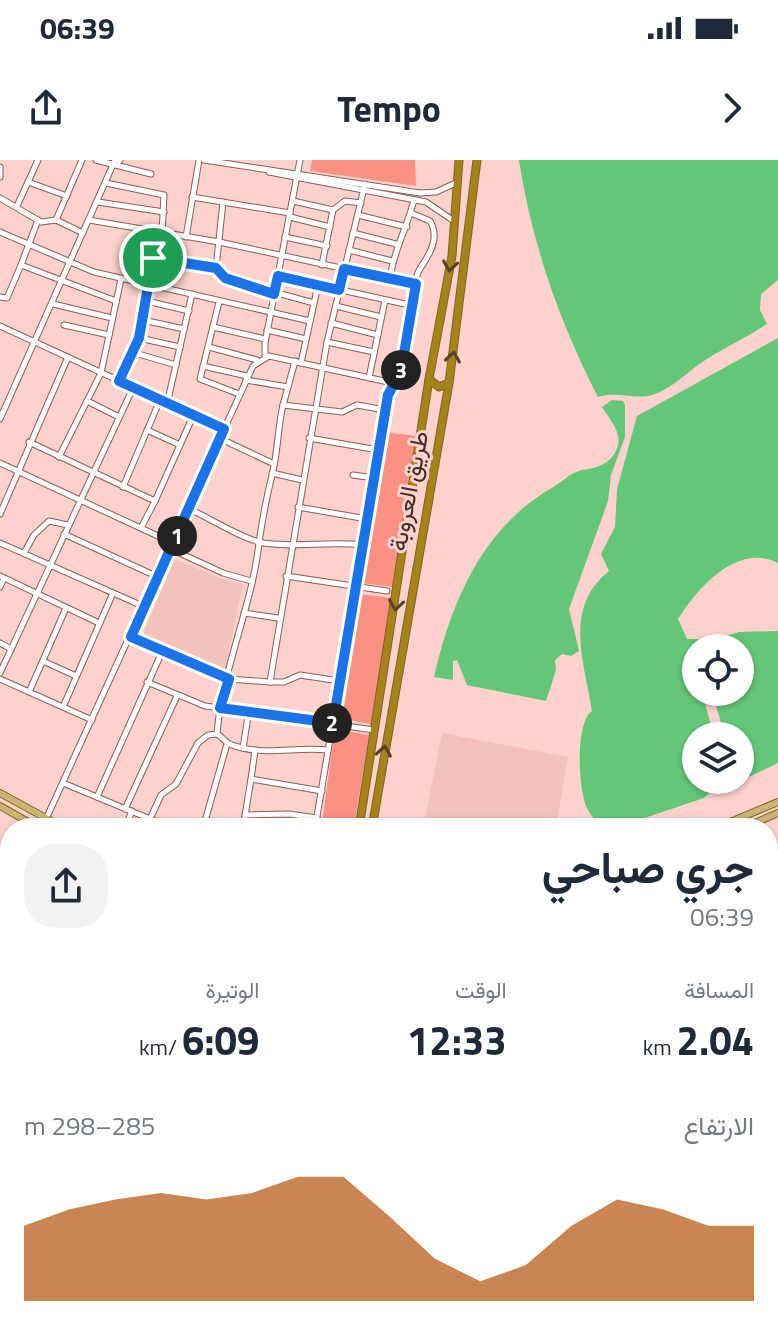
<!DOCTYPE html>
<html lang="ar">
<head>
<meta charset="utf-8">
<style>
	body { margin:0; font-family:"Titillium Web",Vazirmatn,sans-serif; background:#f2f2f3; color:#1f2937; direction:rtl; height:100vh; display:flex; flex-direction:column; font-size:30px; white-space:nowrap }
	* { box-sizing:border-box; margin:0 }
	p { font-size:26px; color:#747a83 }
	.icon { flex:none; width:44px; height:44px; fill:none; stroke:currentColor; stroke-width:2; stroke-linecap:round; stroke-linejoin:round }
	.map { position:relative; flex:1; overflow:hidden; direction:ltr }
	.drawer { position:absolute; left:0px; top:658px; width:778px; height:512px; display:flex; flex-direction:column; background:#fff; border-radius:32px 32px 0 0; box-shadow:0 2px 6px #0004; direction:rtl }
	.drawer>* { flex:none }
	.tools { position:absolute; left:682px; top:474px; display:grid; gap:16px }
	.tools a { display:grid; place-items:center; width:72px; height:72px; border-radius:50%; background:#fff; box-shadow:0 2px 6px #0004; font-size:40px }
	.pin { position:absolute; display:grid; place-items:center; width:68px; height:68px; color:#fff; margin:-34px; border:4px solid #fff; border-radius:50%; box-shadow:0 2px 8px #0007 }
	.km { position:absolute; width:40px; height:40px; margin:-20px; border-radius:50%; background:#222; color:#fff; font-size:22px; line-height:40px; text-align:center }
	.round { display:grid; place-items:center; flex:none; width:84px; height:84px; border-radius:32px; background:#f2f2f3 }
	.head { display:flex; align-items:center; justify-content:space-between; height:136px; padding:0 24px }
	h1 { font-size:44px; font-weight:700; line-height:60px }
	.stats { display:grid; grid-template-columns:repeat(3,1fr); gap:12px; height:136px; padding:8px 24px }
	.stats div { display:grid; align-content:center }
	.stats b { font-size:40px; font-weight:700 }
	.stats small { font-size:22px; font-weight:400 }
	.stats p { font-size:22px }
	.chart { height:224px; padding:16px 24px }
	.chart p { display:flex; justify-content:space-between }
	.chart svg { width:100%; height:144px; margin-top:8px; fill:#b45309; opacity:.7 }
	.status { display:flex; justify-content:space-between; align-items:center; height:56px; padding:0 40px; background:#fff; direction:ltr }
	.status svg { height:22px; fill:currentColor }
	header { display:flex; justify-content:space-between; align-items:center; height:104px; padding:0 24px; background:#fff; font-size:36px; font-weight:700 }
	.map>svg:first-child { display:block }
	.built { fill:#f3c3bb }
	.green { fill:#fc9083 }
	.water { fill:#64c777 }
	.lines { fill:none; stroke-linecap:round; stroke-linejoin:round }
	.minor-casing { stroke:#8b5d56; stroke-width:7 }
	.major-casing { stroke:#836420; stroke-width:8 }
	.highway-casing { stroke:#836420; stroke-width:9 }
	.minor { stroke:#fff; stroke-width:5 }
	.major { stroke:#cab476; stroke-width:6 }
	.highway { stroke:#a6821b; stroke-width:7 }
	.oneway { stroke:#5a4226 }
	.route-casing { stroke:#fff; stroke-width:16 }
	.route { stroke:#1a73e8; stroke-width:10 }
	.labels { text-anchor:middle; stroke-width:6; stroke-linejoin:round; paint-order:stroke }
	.street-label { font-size:24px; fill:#412d2a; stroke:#fdd2cc }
</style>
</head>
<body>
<div class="status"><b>06:39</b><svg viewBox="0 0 49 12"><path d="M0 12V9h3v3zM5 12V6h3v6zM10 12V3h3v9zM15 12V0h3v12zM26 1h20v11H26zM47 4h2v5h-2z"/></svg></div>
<header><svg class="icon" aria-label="forward" viewBox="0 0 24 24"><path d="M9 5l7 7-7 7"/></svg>Tempo<svg class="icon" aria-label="share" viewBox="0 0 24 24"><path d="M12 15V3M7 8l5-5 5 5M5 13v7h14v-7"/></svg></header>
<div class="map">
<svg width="778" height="1170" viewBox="0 0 778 1170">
	<rect width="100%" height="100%" fill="#fdd2cc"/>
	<g class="built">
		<path d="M175,399L222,419L243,424L225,509L194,502L141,479Z"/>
		<path d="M442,573L568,597L556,668H423Z"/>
	</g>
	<g class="green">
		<path d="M312,0H415L416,26L310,11Z"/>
		<path d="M385,272L416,276L393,427L361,423Z"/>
		<path d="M359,434L392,438L371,564L338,558Z"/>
		<path d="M335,569L369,575L354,667L322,663Z"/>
	</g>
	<g class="water">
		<path d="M519,0H778V120L761,134L760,150L767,164C745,178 719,190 698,205C683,216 671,229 652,235C633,240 617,231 598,237C559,161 532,84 519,0Z"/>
		<path d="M778,178V403C737,382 697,429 678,459L687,479H699L700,488H696V532H702L713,573V576H696V620H717L718,625L704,638L615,668H602C597,662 590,655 587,648C578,630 575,562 592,551C584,501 563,448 609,411L601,394L615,367L617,329L637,256Z"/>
		<path d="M612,240L623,241L625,245V277L611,315L608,341L569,449L579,491L571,496L562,494L555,500L556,510L546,541L467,525L457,500L453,501V520L434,517C451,443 481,370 550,329C559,324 572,312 582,310C592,309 605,306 613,296C627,276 611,262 602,247Z"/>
		<path d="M778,471V603L730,626L729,620H740V576H725L712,532H740V488H711V480L739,472Z"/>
	</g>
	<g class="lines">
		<defs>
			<g id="minor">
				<path d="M96,0L151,14"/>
				<path d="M204,0L420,33L436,32L458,22"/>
				<path d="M119,1L120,0"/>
				<path d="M0,7V17"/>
				<path d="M269,12L426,42L454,61"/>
				<path d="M28,22L67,36"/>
				<path d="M106,23L164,35L162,73"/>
				<path d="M192,37L290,53"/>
				<path d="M0,38L41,62L56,60L83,73"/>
				<path d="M293,41L333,50"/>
				<path d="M98,42L164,52"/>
				<path d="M17,46L38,0"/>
				<path d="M358,55L407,67"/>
				<path d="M290,57L330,67"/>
				<path d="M56,60L82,0"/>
				<path d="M89,60L219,82L416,124"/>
				<path d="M0,72L94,112L310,161"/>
				<path d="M353,73L396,84"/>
				<path d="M186,77L199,0"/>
				<path d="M285,77L327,86"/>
				<path d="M349,90L392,101"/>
				<path d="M153,98L216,108L230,120L314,143"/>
				<path d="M21,105L38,60"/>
				<path d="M322,105L333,50L345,41L361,43"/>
				<path d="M216,108L223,42"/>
				<path d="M278,116L414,146"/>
				<path d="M390,118C394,89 407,68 414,40"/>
				<path d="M0,137L7,138L21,105L116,141"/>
				<path d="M147,141L189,151"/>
				<path d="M219,142L200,219L239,234"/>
				<path d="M53,144L112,158"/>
				<path d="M336,146L381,157"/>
				<path d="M143,160L184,169"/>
				<path d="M331,163L378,175"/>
				<path d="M64,165L109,175"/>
				<path d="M0,166L224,269"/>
				<path d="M213,167L265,179"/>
				<path d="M267,170L306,179"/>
				<path d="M139,178L180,187"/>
				<path d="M327,182L374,192"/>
				<path d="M209,187L257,200"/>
				<path d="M135,193L176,205"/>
				<path d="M265,196V183L300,0"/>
				<path d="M301,203L318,125"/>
				<path d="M203,206L247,216"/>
				<path d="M369,218L385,140"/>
				<path d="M246,220L288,227L283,245"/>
				<path d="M119,221L139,178L157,72"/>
				<path d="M288,227L295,201"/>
				<path d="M87,241L119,257"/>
				<path d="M167,244L192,134"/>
				<path d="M0,259L115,0"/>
				<path d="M147,270L180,285"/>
				<path d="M219,278L274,304"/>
				<path d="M309,278L378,290"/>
				<path d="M29,282L155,341L141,368"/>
				<path d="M59,297L101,213L121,119"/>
				<path d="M0,303L173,383"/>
				<path d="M272,313L302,320"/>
				<path d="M353,315L374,318"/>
				<path d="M123,327L160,240"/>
				<path d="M155,341L193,256"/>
				<path d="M298,347L367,359"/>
				<path d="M189,349C210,358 242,379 263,383C298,388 329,381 363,385"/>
				<path d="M0,354L68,197"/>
				<path d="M64,374L158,417"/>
				<path d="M0,383L145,447"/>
				<path d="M171,389L223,413L251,421"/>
				<path d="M24,393L34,375L49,361L68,365"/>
				<path d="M0,416L99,463"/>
				<path d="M286,416L387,431"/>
				<path d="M0,427L4,418"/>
				<path d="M244,453L278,458"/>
				<path d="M131,477L229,519L270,522L327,182L365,24"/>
				<path d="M0,483L11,489"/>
				<path d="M43,501L76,516"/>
				<path d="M0,513L133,228"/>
				<path d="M0,519L92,560"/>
				<path d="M147,522L205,546L374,570"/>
				<path d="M270,522H284L300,515L340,521"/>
				<path d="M29,532L66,448"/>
				<path d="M63,547L113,433"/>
				<path d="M243,588L249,550"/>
				<path d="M255,590L251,619L322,631"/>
				<path d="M328,590C295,586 265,597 232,585C225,583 223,577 217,574C222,509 252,447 259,383C263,354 266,339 273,311C278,289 278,266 283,245L342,252L357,245L385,250"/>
				<path d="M63,623L172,668"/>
				<path d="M97,637L162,492"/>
				<path d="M125,649L177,536"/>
				<path d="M245,655L289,654L317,658"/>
				<path d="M46,659L253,206L269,196L393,223"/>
				<path d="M150,659L161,635L176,624L198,583L208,575L217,574"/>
				<path d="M125,668L132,651"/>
				<path d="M203,668L227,584"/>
				<path d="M243,668L251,619"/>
				<path d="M315,668L388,235C390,226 396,221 400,213C412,185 407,128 421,107C430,94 440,77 430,61L411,53"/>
				<path d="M0,762L10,740"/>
				<path d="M0,763L10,765"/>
				<path d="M0,810L10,814"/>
				<path d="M0,845L10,822"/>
				<path d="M0,888L10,893"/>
				<path d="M0,946L10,923"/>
				<path d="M0,1054L10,1059"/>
				<path d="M7,1144L10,1132"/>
				<path d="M39,1160L53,1170"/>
				<path d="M188,1170L190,1160"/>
			</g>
			<g id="major">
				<path d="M0,633L64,668"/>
				<path d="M0,646L39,668"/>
				<path d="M716,668L778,642"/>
				<path d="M743,668L778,653"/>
			</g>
			<g id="highway">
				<path d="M429,219L439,227L449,223"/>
				<path d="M359,668L429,219L452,96L459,0"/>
				<path d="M372,668L449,223L477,0"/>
				<path d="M279,1170L280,1160"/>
				<path d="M287,1170L288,1160"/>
			</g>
		</defs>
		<use href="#minor" class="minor-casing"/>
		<use href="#major" class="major-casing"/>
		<use href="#highway" class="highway-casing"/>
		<use href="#minor" class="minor"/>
		<use href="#major" class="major"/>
		<use href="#highway" class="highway"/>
	</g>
	<defs><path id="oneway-chevron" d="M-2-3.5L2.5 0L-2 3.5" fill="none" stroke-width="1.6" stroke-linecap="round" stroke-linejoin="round" transform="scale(2)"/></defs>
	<g class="oneway">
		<use href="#oneway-chevron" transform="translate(450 106) rotate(99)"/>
		<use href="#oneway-chevron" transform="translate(453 197) rotate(-82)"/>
		<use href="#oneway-chevron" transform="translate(396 445) rotate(99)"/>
		<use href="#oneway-chevron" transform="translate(384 591) rotate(-81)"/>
	</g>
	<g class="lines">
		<defs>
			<path id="route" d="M153,98L216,108L225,118L274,134L278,116L339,130L344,109L416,124L401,211L388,235L333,563L220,548L229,519L131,477L224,269L119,221L139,178Z"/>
		</defs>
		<use href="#route" class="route-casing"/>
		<use href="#route" class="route"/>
	</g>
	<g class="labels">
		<g class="street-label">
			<text transform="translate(409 331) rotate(-79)" y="8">طريق العروبة</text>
		</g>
	</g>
</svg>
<div class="tools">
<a><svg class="icon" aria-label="locate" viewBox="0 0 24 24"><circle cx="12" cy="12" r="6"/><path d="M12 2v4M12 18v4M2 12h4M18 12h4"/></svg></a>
<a><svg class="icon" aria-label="layers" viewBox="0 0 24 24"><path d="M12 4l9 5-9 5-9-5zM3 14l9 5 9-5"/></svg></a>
</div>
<div class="pin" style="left:153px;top:98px;background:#1e9e55"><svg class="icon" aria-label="arrive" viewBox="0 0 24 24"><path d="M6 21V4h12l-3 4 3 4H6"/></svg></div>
<b class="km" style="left:177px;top:376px">1</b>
<b class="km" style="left:332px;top:563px">2</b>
<b class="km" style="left:401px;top:210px">3</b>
<section class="drawer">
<div class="head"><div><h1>جري صباحي</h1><p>06:39</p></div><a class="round"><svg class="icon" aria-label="share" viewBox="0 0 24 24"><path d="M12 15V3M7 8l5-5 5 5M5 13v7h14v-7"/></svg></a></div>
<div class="stats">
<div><p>المسافة</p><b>2.04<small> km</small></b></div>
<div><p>الوقت</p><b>12:33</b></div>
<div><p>الوتيرة</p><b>6:09<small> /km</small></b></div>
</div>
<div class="chart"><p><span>الارتفاع</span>285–298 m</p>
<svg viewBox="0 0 160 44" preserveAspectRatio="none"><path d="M0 44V21L10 16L20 13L30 11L40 13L50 11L60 6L70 6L80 18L90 31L100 38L110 33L120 21L130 13L140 16L150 21L160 21V44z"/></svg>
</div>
</section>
</div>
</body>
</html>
